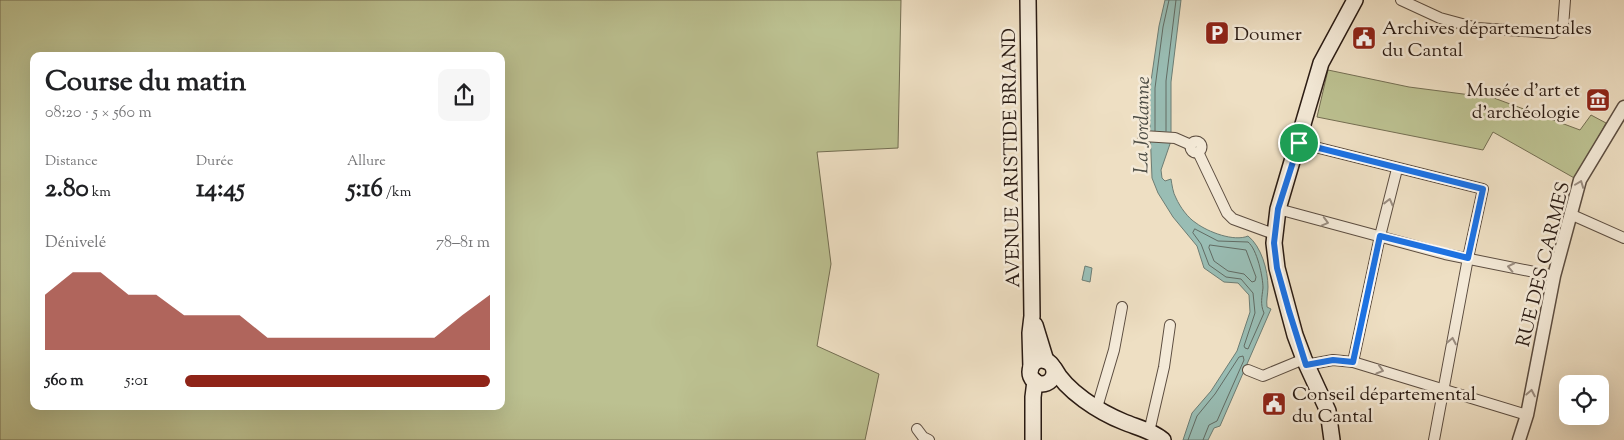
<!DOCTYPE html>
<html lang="fr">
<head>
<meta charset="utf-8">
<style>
	body { margin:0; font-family:"Sorts Mill Goudy",serif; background:#f6f6f6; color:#202124; height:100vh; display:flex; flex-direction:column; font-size:19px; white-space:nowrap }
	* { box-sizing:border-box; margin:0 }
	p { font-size:16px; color:#757577 }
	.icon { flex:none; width:28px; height:28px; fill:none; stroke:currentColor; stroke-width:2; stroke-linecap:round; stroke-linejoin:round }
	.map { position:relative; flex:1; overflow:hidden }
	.details { position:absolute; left:30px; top:52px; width:475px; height:358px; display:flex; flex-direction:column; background:#fff; border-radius:10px; box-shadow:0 5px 20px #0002 }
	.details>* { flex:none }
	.tools { position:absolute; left:1559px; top:375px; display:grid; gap:10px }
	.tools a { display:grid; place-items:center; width:50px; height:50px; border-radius:10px; background:#fff; box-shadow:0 5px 20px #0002; font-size:25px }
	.pin { position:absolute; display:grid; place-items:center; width:42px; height:42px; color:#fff; margin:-21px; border:2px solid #fff; border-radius:50%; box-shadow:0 1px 5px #0007 }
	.round { display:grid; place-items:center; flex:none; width:52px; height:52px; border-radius:10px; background:#f6f6f6 }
	.headline { display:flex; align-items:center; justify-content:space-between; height:85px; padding:0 15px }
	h1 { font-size:28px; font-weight:700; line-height:38px }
	.figures { display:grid; grid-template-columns:repeat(3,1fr); gap:8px; height:85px; padding:5px 15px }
	.figures div { display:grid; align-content:center }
	.figures b { font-size:25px; font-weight:700 }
	.figures small { font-size:14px; font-weight:400 }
	.figures p { font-size:14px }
	.chart { height:140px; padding:10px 15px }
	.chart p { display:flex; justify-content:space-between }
	.chart svg { width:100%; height:90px; margin-top:5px; fill:#8f2418; opacity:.7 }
	ul { padding:0 15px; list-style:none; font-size:16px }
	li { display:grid; grid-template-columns:80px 60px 1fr; align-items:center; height:38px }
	li i { height:12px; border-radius:6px; background:#8f2418 }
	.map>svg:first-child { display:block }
	.green { fill:#bcc191; stroke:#746e52; fill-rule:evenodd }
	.water { fill:#99bdb4; stroke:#6d7d74 }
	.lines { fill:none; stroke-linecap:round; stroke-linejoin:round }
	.shore { stroke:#626c64; stroke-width:1 }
	.minor-casing { stroke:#5c4d40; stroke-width:12 }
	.tertiary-casing { stroke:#5c4d40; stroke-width:15 }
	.secondary-casing { stroke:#2b1c14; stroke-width:18 }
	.minor { stroke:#f4ead8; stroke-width:10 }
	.tertiary { stroke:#f4ead8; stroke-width:12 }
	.secondary { stroke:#f4ead8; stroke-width:15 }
	.oneway { stroke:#9a8d80 }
	.route-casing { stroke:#fff; stroke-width:10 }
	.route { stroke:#1a73e8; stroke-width:6 }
	.labels { text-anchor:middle; stroke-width:5; stroke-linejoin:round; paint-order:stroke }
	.poi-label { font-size:19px; fill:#2b1c14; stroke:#f4ead8; text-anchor:start }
	.street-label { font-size:19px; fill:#2b1c14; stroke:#f4ead8 }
	.water-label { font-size:20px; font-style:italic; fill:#4c4c44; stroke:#f4ead8 }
</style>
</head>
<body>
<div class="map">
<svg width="1624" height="440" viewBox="0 0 1624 440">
	<rect width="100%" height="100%" fill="#eedfc3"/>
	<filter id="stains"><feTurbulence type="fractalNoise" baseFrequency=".004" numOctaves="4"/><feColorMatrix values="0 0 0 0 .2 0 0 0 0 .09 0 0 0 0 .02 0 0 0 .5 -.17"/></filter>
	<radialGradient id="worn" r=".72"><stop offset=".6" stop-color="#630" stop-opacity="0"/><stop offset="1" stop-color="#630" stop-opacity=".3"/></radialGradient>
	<g class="green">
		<path d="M0,0H901L898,148L817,152L831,264L817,346L879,374L865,440H0ZM34,56H501V406H34Z"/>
		<path d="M1328,70L1409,87L1494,98L1580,130L1591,115L1606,123L1576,179L1493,132L1483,150L1317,117Z"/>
	</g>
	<g class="water">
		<path d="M1165,0H1181L1171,82V141L1161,170L1162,178L1165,181L1171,179C1172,185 1173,193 1176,198C1180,207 1188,218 1196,223C1208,232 1234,242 1248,236C1261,246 1268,270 1268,287C1268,294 1266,300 1267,307L1271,309L1220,426L1214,428L1208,440H1183L1192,413L1211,391L1237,351L1250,312L1249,295L1238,283L1224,282L1204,268L1197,246L1173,217L1158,193L1152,178L1149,104L1150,88L1159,26Z"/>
		<path d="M1085,266L1092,268L1090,282L1082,280Z"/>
	</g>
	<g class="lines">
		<g class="shore">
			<path d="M1155,131V88L1163,27L1169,0"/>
			<path d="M1166,131V81L1176,0"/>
			<path d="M1195,229L1218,241L1248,242C1257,249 1263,277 1263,288C1262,297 1260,304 1264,313L1248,349L1245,348L1244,346L1255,313L1253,293L1241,279L1226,277L1209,265L1201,244L1193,233Z"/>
			<path d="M1210,245L1246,250L1256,277L1255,281L1252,282L1244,274L1228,271L1214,261L1209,248Z"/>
			<path d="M1188,440L1197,416L1215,394L1239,357L1243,356L1244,360L1217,421L1209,425L1203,440"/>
		</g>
		<defs>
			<g id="minor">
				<path d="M1401,0L1440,18L1477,28L1553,33L1563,27L1565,0"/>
				<path d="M1143,136L1175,138L1191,145"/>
				<circle cx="1196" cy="147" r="5.5"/>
				<path d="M1299,143L1483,189L1468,258L1434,440"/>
				<path d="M1198,152L1227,213L1233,219L1274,234"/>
				<path d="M1278,209L1445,254L1554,276"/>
				<path d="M1570,214L1624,238"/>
				<path d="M1353,362L1380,236L1397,169"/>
				<path d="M1306,365L1333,360L1353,362L1527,415"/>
				<path d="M1248,370L1263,376L1304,359"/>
				<path d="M1095,407L1098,404L1114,350L1122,307"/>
				<path d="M917,429L923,437L929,440"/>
				<path d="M1149,432L1164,367L1170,325"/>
			</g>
			<path id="tertiary" d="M1519,440L1527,415L1554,276L1580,180L1624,107"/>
			<g id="secondary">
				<path d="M1028,0L1032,316L1030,333L1031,368"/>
				<path d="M1035,325L1046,361"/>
				<circle cx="1042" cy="372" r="12"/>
				<path d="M1054,368C1066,391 1099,412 1124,422C1136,427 1153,431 1163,440"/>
				<path d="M1033,440V397L1035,381"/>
				<path d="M1332,440L1328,411L1304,359L1295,335L1277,268L1274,243L1278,209L1321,63L1355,0"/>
			</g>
		</defs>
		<use href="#minor" class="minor-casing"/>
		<use href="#tertiary" class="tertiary-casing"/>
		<use href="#secondary" class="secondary-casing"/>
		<use href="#minor" class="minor"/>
		<use href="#tertiary" class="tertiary"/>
		<use href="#secondary" class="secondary"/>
	</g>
	<defs><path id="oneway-chevron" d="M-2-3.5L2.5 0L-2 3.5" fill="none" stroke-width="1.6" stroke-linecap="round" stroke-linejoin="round" transform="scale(1.25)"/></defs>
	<g class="oneway">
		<use href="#oneway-chevron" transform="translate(1580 184) rotate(-69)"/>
		<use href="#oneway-chevron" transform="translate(1389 202) rotate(-76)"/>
		<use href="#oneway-chevron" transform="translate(1325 222) rotate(15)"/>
		<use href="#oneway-chevron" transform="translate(1511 267) rotate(-168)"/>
		<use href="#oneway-chevron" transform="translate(1452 341) rotate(-79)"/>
		<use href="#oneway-chevron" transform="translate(1380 370) rotate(17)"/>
		<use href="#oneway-chevron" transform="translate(1531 393) rotate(-79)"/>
	</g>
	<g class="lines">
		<defs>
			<path id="route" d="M1299,143L1483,189L1468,258L1380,236L1353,362L1333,360L1306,365L1289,311L1277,268L1274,243L1278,209Z"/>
		</defs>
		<use href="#route" class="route-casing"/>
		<use href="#route" class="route"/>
	</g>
	<defs>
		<symbol id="parking-square" viewBox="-11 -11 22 22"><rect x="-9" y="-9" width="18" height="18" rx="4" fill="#8f2418" stroke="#f4ead8"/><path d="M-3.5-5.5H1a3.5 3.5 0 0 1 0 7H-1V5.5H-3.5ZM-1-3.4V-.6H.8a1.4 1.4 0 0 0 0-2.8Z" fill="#fff"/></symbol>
		<symbol id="civic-square" viewBox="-11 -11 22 22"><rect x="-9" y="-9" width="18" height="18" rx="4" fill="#8f2418" stroke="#f4ead8"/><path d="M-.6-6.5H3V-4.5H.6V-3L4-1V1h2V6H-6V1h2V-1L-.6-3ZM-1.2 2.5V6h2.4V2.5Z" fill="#fff"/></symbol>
		<symbol id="museum-square" viewBox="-11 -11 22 22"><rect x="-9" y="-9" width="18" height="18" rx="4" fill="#8f2418" stroke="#f4ead8"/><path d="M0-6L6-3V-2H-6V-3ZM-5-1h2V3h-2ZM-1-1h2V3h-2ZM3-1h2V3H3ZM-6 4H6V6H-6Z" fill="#fff"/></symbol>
	</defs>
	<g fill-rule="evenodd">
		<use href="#parking-square" x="1203" y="19" width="28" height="28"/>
		<use href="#civic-square" x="1350" y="24" width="28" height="28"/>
		<use href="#museum-square" x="1584" y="86" width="28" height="28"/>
		<use href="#civic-square" x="1260" y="390" width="28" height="28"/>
	</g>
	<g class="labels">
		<g class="poi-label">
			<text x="1382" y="34">Archives départementales<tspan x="1382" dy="22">du Cantal</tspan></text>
			<text x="1234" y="40">Doumer</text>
			<text x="1580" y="96" text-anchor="end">Musée d'art et<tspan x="1580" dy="22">d'archéologie</tspan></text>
			<text x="1292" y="400">Conseil départemental<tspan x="1292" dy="22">du Cantal</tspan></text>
		</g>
		<g class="street-label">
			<text transform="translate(1010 158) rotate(-91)" y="7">AVENUE ARISTIDE BRIAND</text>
			<text transform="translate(1542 264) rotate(-76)" y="7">RUE DES CARMES</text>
		</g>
		<g class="water-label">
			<text transform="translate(1141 125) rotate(-89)" y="7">La Jordanne</text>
		</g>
	</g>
	<rect width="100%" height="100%" filter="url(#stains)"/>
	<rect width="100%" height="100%" fill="url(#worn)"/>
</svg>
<div class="tools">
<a><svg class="icon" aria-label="locate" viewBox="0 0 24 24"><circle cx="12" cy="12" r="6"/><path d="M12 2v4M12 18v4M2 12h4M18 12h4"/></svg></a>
</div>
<div class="pin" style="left:1299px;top:143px;background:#1e9e55"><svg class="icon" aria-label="arrive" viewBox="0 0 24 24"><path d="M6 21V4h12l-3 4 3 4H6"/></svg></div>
<section class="details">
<div class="headline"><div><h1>Course du matin</h1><p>08:20 · 5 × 560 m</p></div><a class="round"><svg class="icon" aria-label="share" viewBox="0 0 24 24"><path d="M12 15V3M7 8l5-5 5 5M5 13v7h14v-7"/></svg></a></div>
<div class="figures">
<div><p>Distance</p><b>2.80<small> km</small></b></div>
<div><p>Durée</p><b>14:45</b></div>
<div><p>Allure</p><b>5:16<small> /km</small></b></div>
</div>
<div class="chart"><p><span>Dénivelé</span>78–81 m</p>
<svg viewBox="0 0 160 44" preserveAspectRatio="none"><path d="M0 44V17L10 6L20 6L30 17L40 17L50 27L60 27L70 27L80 38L90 38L100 38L110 38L120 38L130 38L140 38L150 27L160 17V44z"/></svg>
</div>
<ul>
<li><b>560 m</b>5:01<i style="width:100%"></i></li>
</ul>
</section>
</div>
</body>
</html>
